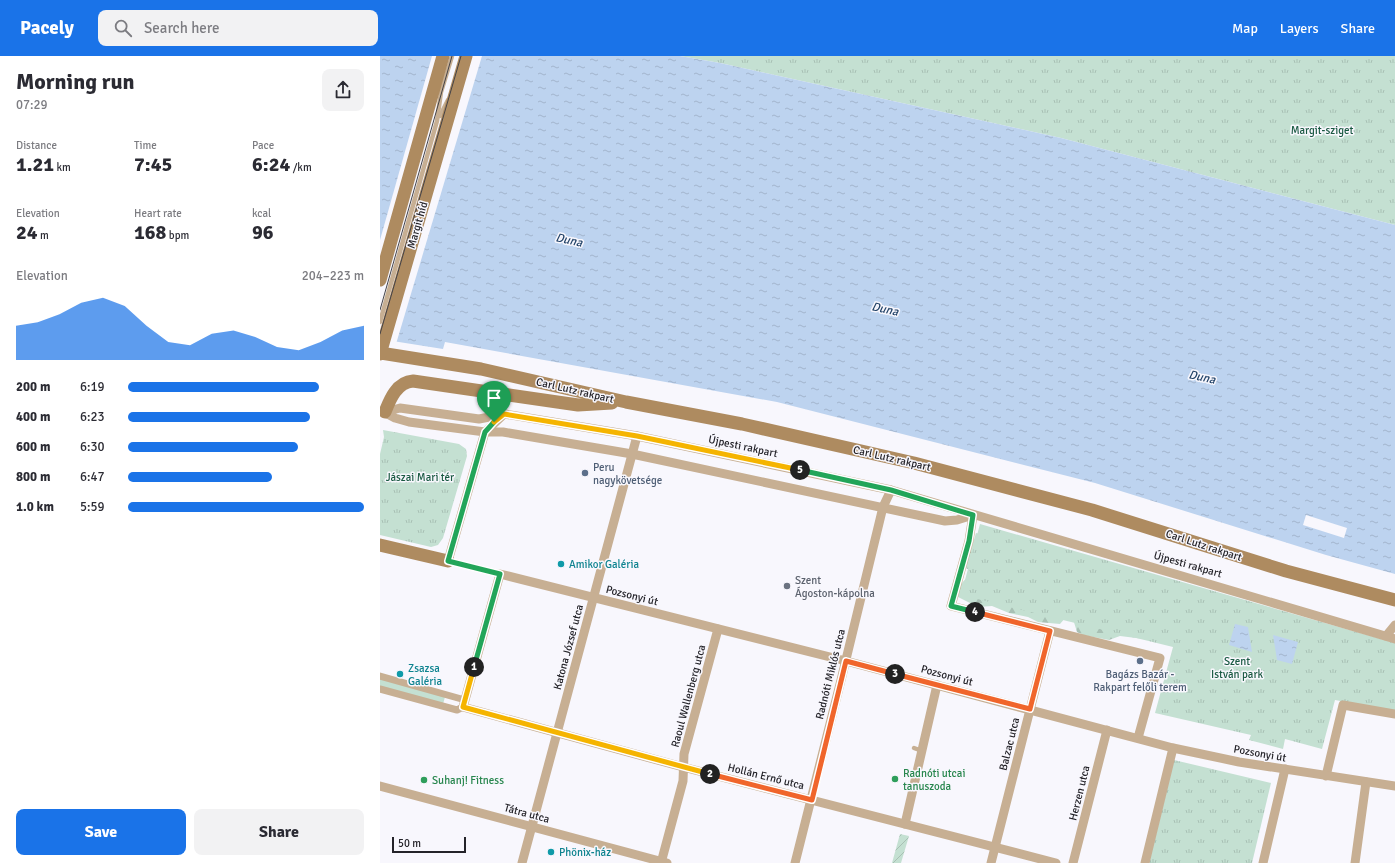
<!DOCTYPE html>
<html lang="en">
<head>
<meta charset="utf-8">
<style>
	body { margin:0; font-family:Signika,sans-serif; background:#f2f2f3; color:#2b2b33; height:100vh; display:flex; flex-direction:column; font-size:15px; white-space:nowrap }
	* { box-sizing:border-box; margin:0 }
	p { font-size:13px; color:#7c7c81 }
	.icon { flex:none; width:22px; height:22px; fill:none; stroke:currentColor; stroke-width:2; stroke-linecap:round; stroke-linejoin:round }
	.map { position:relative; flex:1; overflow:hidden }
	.panel { display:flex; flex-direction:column; background:#fff; width:380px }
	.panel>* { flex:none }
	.scale { position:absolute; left:12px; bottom:10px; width:74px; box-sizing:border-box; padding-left:4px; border:2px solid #242329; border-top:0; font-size:11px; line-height:14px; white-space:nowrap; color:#242329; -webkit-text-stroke:3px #f8f7fd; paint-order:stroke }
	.pin { position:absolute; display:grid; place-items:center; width:34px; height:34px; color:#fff; margin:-41px -17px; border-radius:50% 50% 50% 0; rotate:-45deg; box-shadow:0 0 4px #0007 }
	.pin .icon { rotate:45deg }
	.km { position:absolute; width:20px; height:20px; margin:-10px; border-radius:50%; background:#222; color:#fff; font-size:11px; line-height:20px; text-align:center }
	.round { display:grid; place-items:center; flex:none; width:42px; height:42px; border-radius:8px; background:#f2f2f3 }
	.overview { display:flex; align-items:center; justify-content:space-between; height:68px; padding:0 16px }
	h1 { font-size:22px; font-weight:700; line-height:30px }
	.metrics { display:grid; grid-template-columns:repeat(3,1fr); gap:6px; height:68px; padding:4px 16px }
	.metrics div { display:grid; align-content:center }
	.metrics b { font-size:20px; font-weight:700 }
	.metrics small { font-size:11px; font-weight:400 }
	.metrics p { font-size:11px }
	.chart { height:112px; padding:8px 16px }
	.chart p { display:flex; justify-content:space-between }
	.chart svg { width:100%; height:72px; margin-top:4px; fill:#1a73e8; opacity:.7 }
	.action { display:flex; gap:8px; margin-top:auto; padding:8px 16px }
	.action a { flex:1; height:46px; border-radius:8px; background:#1a73e8; color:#fff; font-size:16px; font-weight:700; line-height:46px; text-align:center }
	.action a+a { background:#f2f2f3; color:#2b2b33 }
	ul { padding:0 16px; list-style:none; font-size:13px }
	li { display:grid; grid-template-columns:64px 48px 1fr; align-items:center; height:30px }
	li i { height:10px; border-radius:5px; background:#1a73e8 }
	header { display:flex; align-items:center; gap:24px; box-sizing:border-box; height:56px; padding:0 20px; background:#1a73e8; color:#fff }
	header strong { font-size:19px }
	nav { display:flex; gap:22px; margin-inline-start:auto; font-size:14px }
	.search { width:280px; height:36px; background:#f2f2f3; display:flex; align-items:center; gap:10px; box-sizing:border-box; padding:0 14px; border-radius:8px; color:#7c7c81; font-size:15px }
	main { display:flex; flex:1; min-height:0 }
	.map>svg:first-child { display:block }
	.grass { fill:#c4e0d2 }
	.forest { fill:url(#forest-firs) }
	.park { fill:url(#park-tufts) }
	.garden { fill:url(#garden-furrows) }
	.water { fill:url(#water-ripples) }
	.pier { fill:#f8f7fd }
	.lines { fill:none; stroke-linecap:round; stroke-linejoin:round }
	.service { stroke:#c7af93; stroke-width:4.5 }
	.pedestrian { stroke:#c7af93; stroke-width:7 }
	.minor { stroke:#c7af93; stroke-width:9 }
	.secondary { stroke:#ae8b60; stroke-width:13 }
	.tram { stroke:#434248; stroke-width:1 }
	.split-1-casing { stroke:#fff; stroke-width:8 }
	.split-2-casing { stroke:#fff; stroke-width:8 }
	.split-3-casing { stroke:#fff; stroke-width:8 }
	.split-4-casing { stroke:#fff; stroke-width:8 }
	.split-5-casing { stroke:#fff; stroke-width:8 }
	.split-6-casing { stroke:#fff; stroke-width:8 }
	.split-1 { stroke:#22a559; stroke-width:5 }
	.split-2 { stroke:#f5b400; stroke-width:5 }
	.split-3 { stroke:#f0652b; stroke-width:5 }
	.split-4 { stroke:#f0652b; stroke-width:5 }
	.split-5 { stroke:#22a559; stroke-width:5 }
	.split-6 { stroke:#f5b400; stroke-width:5 }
	.service-dot { fill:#5c6f8a; stroke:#f8f7fd; stroke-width:1.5 }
	.culture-dot { fill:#0f9aa8; stroke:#f8f7fd; stroke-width:1.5 }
	.worship-dot { fill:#6b7280; stroke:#f8f7fd; stroke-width:1.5 }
	.leisure-dot { fill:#2e9e5b; stroke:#f8f7fd; stroke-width:1.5 }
	.labels { text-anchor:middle; stroke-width:3; stroke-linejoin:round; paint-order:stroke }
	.park-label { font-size:11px; fill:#195942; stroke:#f8f7fd }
	.street-label { font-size:11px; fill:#242329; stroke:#f8f7fd }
	.service-label { font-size:11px; fill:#4e5e75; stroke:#f8f7fd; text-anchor:start }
	.culture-label { font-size:11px; fill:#0d838f; stroke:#f8f7fd; text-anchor:start }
	.worship-label { font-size:11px; fill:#5b616d; stroke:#f8f7fd; text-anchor:start }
	.leisure-label { font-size:11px; fill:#27864d; stroke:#f8f7fd; text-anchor:start }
	.water-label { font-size:12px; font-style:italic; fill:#224368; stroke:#f8f7fd }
</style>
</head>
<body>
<header>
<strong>Pacely</strong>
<div class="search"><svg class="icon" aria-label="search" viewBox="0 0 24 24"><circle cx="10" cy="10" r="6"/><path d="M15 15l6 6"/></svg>Search here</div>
<nav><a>Map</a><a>Layers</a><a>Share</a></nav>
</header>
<main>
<section class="panel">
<div class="overview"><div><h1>Morning run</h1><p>07:29</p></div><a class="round"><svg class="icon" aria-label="share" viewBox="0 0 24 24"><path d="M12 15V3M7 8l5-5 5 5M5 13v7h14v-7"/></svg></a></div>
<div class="metrics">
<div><p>Distance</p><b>1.21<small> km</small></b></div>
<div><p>Time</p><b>7:45</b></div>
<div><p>Pace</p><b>6:24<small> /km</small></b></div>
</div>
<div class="metrics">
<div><p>Elevation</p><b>24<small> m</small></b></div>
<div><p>Heart rate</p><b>168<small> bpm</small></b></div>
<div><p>kcal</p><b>96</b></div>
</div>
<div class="chart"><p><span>Elevation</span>204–223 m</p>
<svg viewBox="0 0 160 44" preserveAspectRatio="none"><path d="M0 44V23L10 21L20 16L30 9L40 6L50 11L60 23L70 33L80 35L90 28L100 26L110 30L120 36L130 38L140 33L150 26L160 23V44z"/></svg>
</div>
<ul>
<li><b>200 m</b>6:19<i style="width:81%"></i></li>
<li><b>400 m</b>6:23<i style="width:77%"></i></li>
<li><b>600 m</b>6:30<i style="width:72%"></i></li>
<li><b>800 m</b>6:47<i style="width:61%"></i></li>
<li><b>1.0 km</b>5:59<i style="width:100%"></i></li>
</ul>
<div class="action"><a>Save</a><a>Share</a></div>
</section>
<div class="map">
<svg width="1015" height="807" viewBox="0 0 1015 807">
	<defs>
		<pattern id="forest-firs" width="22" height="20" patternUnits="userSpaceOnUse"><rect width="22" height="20" fill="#c4e0d2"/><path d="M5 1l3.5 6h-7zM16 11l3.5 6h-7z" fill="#a8c0b4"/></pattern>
		<pattern id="park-tufts" width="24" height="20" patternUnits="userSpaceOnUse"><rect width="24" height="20" fill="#c4e0d2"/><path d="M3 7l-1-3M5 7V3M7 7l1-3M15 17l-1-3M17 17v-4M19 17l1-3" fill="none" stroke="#a8c0b4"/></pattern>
		<pattern id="garden-furrows" width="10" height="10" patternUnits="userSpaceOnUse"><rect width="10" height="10" fill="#c4e0d2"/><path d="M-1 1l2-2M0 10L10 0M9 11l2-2" fill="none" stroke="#a8c0b4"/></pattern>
		<pattern id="water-ripples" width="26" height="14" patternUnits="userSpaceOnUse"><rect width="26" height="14" fill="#bdd3ef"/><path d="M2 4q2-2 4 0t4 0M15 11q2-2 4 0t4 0" fill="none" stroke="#a2b5cd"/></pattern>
	</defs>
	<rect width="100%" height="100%" fill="#f8f7fd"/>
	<path class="grass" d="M0,623L65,641L63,648L0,630Z"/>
	<path class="forest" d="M596,477L604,479L780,585L740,580L729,584L703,579L697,576L693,563L686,561L680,568L658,566L648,561L629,557L612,550L598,551L578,541L580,529L593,515L585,512Z"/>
	<g class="park">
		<path d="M300,0H1015V169L681,82L340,7Z"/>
		<path d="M3,374L79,388L86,393L87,400L63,482L58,489L51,491L0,479V398L4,381Z"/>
		<path d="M600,468L1015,587V655L955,644L942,693L905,683L903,693L869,684L871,679L775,657L793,591L581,539Z"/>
		<path d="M794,704L891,727L872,807H769Z"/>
	</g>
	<path class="garden" d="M520,778L529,780L521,807H512Z"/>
	<g class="water">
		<path d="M0,0H300L340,7L681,82L1015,169V518L946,499L715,427L397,346L65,286L63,293L0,283Z"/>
		<path d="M855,568L868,571L872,596L849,589Z"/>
		<path d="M893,579L918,586L912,608L897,604Z"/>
	</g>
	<g class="pier">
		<path d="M52,0H102L16,288L0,286V184Z"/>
		<path d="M926,459L967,472L964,482L923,469Z"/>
	</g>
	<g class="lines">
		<g class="service">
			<path d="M60,60L68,44"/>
			<path d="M0,266L57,65L61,36L72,0"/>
			<path d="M534,692L542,695"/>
		</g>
		<g class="pedestrian">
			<path d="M68,505L120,518"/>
			<path d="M0,620L85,644"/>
			<path d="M0,633L77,654L83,651"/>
		</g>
		<g class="minor">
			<path d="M2,355L15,362L29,366L105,376H123L252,398L565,465L577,464L593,459"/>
			<path d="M5,356L20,352L99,363L125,358L257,380L511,434L1015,583"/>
			<path d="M593,459L589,485L571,550L780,602L758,682"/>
			<path d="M68,505L105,376L122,360"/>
			<path d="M1006,580L1015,569"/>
			<path d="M946,720L963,649L1015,658"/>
			<path d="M0,730L287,807"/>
			<path d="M525,768L557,629"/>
			<path d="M142,807L257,380"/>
			<path d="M281,807L303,725L304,698L338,573"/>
			<path d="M415,807L462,620L503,451L511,434"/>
			<path d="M611,807L670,575"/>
			<path d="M676,807L303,711L83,651L120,518L466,605L793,692L859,706L1015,730"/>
			<path d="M693,807L727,674"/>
			<path d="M765,807L793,692"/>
			<path d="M883,807L905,713"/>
			<path d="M975,807L986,726"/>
		</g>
		<g class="secondary">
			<path d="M0,224L63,0"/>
			<path d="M0,297L101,313L246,346L362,368L534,407L712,454L906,515L1015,544"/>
			<path d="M0,298L86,0"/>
			<path d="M5,356C10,343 17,326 33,325L198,349L232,347"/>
			<path d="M0,489L68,505"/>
		</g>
		<g class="tram">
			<path d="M0,254L72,0"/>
			<path d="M0,278L81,0"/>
		</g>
	</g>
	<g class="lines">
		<defs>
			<path id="split-1" d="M94,611L120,518L68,505L105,376L114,366"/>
			<path id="split-2" d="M94,611L83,651L330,718"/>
			<path id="split-3" d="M330,718L432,744L466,605L515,618"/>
			<path id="split-4" d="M515,618L650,653L670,575L595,556"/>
			<path id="split-5" d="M420,414L511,434L593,459L589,485L571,550L595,556"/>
			<path id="split-6" d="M114,366L124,358L257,380L420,414"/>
		</defs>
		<use href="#split-1" class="split-1-casing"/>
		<use href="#split-2" class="split-2-casing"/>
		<use href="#split-3" class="split-3-casing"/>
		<use href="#split-4" class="split-4-casing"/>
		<use href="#split-5" class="split-5-casing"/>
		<use href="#split-6" class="split-6-casing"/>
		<use href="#split-1" class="split-1"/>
		<use href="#split-2" class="split-2"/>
		<use href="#split-3" class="split-3"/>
		<use href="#split-4" class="split-4"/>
		<use href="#split-5" class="split-5"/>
		<use href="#split-6" class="split-6"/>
	</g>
	<g class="service-dot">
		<circle cx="205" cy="417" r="4"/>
		<circle cx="760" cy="605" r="4"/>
	</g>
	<g class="culture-dot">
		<circle cx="181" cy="508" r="4"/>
		<circle cx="20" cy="618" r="4"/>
		<circle cx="171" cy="796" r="4"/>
	</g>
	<circle class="worship-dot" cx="407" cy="530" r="4"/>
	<g class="leisure-dot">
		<circle cx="515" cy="723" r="4"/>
		<circle cx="44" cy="724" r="4"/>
	</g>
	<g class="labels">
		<g class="park-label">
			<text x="942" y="78">Margit-sziget</text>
			<text x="40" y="425">Jászai Mari tér</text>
			<text x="857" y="609">Szent<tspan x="857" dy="13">István park</tspan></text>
		</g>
		<g class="street-label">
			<text transform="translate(37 169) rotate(-74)" y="4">Margit híd</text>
			<text transform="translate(195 334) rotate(13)" y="4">Carl Lutz rakpart</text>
			<text transform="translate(363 390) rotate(12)" y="4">Újpesti rakpart</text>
			<text transform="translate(512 402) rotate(13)" y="4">Carl Lutz rakpart</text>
			<text transform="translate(824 489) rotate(18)" y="4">Carl Lutz rakpart</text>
			<text transform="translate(808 508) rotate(16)" y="4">Újpesti rakpart</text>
			<text transform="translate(252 539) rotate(14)" y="4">Pozsonyi út</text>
			<text transform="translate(188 591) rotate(-75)" y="4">Katona József utca</text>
			<text transform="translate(450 618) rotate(-76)" y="4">Radnóti Miklós utca</text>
			<text transform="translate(567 619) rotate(15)" y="4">Pozsonyi út</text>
			<text transform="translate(308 640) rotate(-75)" y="4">Raoul Wallenberg utca</text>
			<text transform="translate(629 688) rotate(-76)" y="4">Balzac utca</text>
			<text transform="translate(880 697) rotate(10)" y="4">Pozsonyi út</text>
			<text transform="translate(386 720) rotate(14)" y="4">Hollán Ernő utca</text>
			<text transform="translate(699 737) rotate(-76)" y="4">Herzen utca</text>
			<text transform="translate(147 757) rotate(15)" y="4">Tátra utca</text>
		</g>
		<g class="service-label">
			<text x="213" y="415">Peru<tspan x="213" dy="13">nagykövetsége</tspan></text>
			<text x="760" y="622" text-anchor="middle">Bagázs Bazár -<tspan x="760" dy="13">Rakpart felőli terem</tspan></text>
		</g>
		<g class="culture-label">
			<text x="189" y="512">Amikor Galéria</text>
			<text x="28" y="616">Zsazsa<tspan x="28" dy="13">Galéria</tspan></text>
			<text x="179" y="800">Phönix-ház</text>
		</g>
		<g class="worship-label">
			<text x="415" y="528">Szent<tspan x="415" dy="13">Ágoston-kápolna</tspan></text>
		</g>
		<g class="leisure-label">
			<text x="523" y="721">Radnóti utcai<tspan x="523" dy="13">tanuszoda</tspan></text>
			<text x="52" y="728">Suhanj! Fitness</text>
		</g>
		<g class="water-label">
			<text transform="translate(189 184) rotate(12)" y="4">Duna</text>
			<text transform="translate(505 253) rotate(12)" y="4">Duna</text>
			<text transform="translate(822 321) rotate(12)" y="4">Duna</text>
		</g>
	</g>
</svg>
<div class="scale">50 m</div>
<div class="pin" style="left:114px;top:366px;background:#1e9e55"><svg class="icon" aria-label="arrive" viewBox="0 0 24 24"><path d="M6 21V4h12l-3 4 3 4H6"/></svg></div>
<b class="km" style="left:94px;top:611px">1</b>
<b class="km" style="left:330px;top:718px">2</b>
<b class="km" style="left:515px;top:618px">3</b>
<b class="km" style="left:595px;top:556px">4</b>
<b class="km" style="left:420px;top:414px">5</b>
</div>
</main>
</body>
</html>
